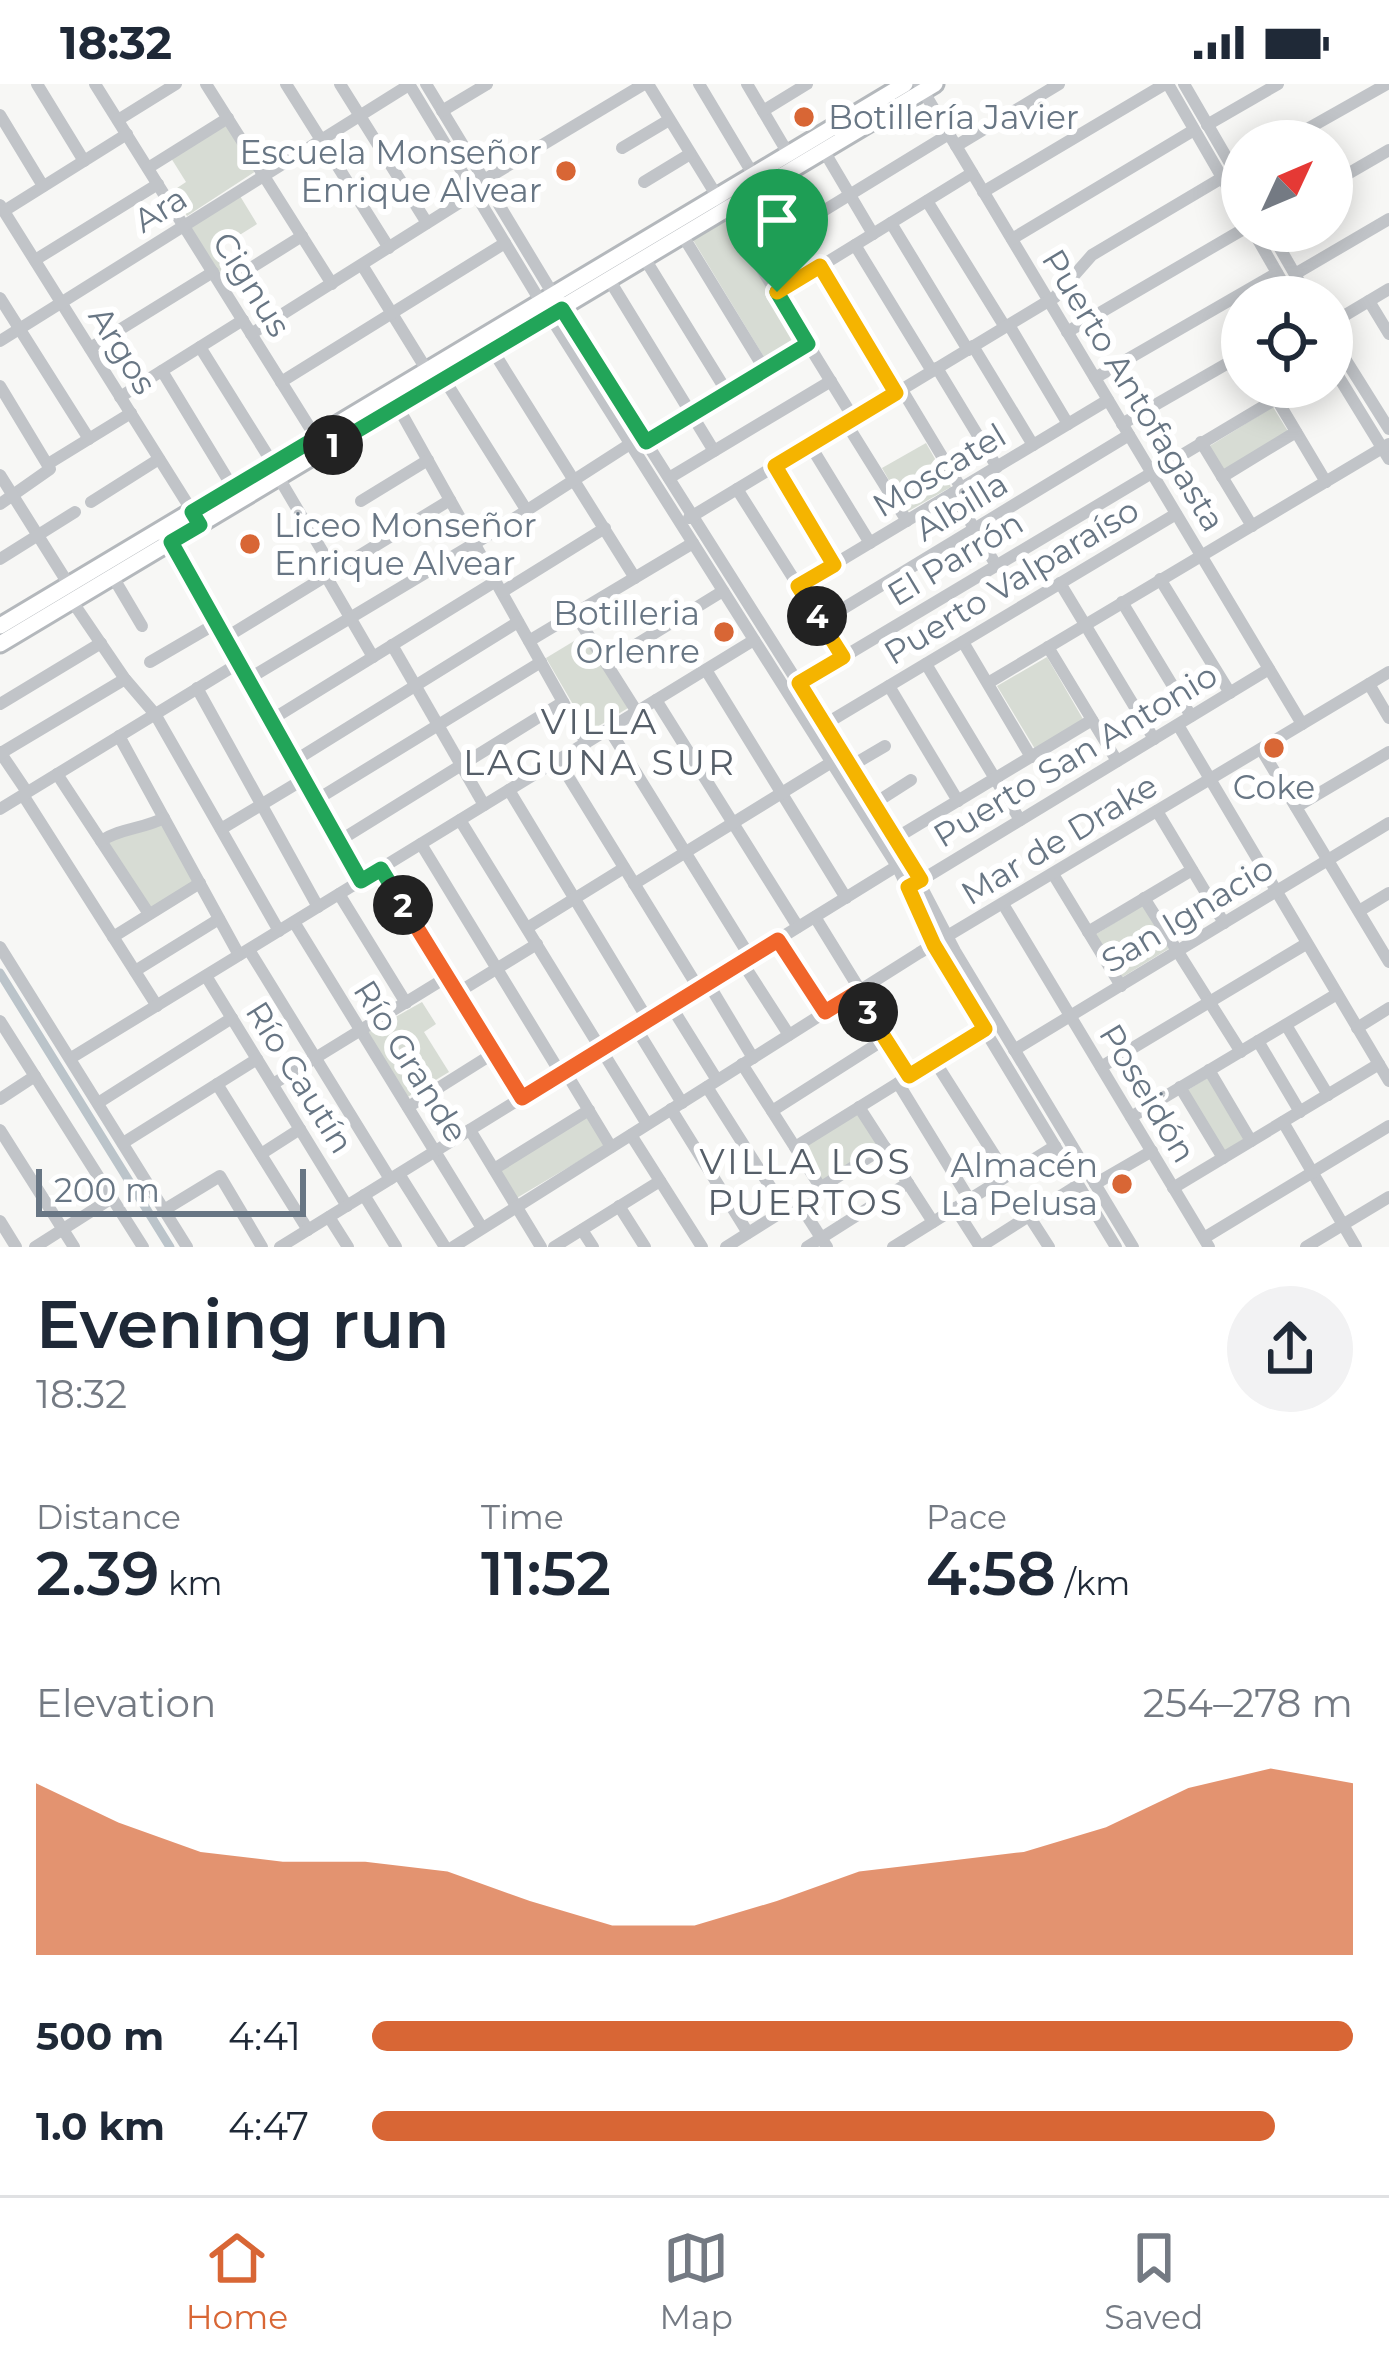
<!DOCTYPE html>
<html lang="en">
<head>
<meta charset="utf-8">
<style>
	body { margin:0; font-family:Montserrat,sans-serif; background:#f2f2f3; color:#1f2937; height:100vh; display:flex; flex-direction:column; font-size:45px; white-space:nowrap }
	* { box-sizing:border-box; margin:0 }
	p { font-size:39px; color:#747a83 }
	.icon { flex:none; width:66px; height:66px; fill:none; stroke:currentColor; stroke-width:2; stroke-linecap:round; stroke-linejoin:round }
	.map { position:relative; height:1163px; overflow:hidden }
	.details { display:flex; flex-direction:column; background:#fff; flex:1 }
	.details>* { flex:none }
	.needle { width:78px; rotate:46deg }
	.buttons { position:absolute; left:1221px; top:36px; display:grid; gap:24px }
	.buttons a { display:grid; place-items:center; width:132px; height:132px; border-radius:50%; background:#fff; box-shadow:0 6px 30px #0003; font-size:60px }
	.scale { position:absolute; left:36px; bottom:30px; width:270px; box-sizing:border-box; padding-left:12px; border:6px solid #687684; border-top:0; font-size:33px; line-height:42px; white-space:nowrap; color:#687684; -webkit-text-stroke:9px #fff; paint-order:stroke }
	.pin { position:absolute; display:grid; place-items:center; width:102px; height:102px; color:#fff; margin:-123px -51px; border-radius:50% 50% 50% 0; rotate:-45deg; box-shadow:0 0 12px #0007 }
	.pin .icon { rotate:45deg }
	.km { position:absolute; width:60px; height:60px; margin:-30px; border-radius:50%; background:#222; color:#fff; font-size:33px; line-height:60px; text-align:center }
	.round { display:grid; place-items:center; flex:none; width:126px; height:126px; border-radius:63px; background:#f2f2f3 }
	.headline { display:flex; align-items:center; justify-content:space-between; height:204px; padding:0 36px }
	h1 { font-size:66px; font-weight:600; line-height:90px }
	.figures { display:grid; grid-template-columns:repeat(3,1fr); gap:18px; height:204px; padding:12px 36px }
	.figures div { display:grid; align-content:center }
	.figures b { font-size:60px; font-weight:600 }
	.figures small { font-size:33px; font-weight:400 }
	.figures p { font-size:33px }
	.chart { height:336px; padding:24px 36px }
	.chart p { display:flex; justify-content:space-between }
	.chart svg { width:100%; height:216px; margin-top:12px; fill:#d86635; opacity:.7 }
	ul { padding:0 36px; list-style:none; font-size:39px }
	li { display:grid; grid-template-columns:192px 144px 1fr; align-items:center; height:90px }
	li i { height:30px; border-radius:15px; background:#d86635 }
	.status { display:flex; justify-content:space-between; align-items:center; height:84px; padding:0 60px; background:#fff; direction:ltr }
	.status svg { height:33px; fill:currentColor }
	.tabs { display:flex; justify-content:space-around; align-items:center; height:168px; border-top:3px solid #e0e1e3; background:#fff; font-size:33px; color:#747a83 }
	.tabs a { display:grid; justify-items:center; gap:6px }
	.tabs .active { color:#d86635 }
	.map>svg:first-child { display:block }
	.green { fill:#d7dcd4 }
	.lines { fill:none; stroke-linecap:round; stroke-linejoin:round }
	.canal { stroke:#bbc4ca; stroke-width:9 }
	.major-casing { stroke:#b4b8bc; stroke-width:21 }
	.minor { stroke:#c1c4c8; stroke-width:12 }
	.major { stroke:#fff; stroke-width:15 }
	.split-1-casing { stroke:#fff; stroke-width:24 }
	.split-2-casing { stroke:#fff; stroke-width:24 }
	.split-3-casing { stroke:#fff; stroke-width:24 }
	.split-4-casing { stroke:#fff; stroke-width:24 }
	.split-5-casing { stroke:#fff; stroke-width:24 }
	.split-1 { stroke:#22a559; stroke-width:15 }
	.split-2 { stroke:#22a559; stroke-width:15 }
	.split-3 { stroke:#f0652b; stroke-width:15 }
	.split-4 { stroke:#f5b400; stroke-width:15 }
	.split-5 { stroke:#f5b400; stroke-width:15 }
	.poi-dot { fill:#d86635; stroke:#fff; stroke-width:4.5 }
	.labels { text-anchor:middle; stroke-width:12; stroke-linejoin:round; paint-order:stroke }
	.poi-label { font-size:33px; fill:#687684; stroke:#fff; text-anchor:end }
	.street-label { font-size:33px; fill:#687684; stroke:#fff }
	.neighbourhood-label { font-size:36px; letter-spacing:3px; fill:#565f69; stroke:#fff }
</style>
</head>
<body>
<div class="status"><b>18:32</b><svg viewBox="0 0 49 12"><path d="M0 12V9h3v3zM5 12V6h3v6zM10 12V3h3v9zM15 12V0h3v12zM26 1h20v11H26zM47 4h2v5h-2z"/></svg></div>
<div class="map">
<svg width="1389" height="1163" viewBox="0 0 1389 1163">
	<rect width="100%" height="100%" fill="#f7f7f5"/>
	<g class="green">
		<path d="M225,40L256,87L187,132L171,108L186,98L171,74Z"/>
		<path d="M240,112L257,140L222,162L237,186L222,195L190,143Z"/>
		<path d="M727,135L802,256L767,278L693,156Z"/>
		<path d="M1273,323L1289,349L1225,388L1208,363Z"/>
		<path d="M926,359L951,403L907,428L882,384Z"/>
		<path d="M584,551L628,624L589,648L546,574Z"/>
		<path d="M1047,573L1083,635L1035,665L997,602Z"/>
		<path d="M163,740L194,798L149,826L105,758C122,748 142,749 163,740Z"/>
		<path d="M1143,821L1170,864L1121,894L1095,851Z"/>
		<path d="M422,918L436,940L424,948L449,988L406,1014L367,949Z"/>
		<path d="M1210,992L1245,1054L1223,1068L1188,1006Z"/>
		<path d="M856,1028L880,1060L822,1099L799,1063Z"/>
		<path d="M587,1029L606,1061L515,1115L497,1085Z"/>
	</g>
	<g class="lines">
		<path class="canal" d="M0,889L170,1163"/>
		<defs>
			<g id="major">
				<path d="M0,542L905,0"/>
				<path d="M0,560L935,0"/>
			</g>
		</defs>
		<use href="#major" class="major-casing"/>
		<g class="minor">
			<path d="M37,0L84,77"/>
			<path d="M95,0L320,360"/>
			<path d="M206,0L332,200"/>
			<path d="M286,0L389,164"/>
			<path d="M340,0L427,139"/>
			<path d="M409,0L542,220L897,782L940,872L1116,1163"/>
			<path d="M426,0L562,225L896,754L955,867L1133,1163"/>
			<path d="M648,0L854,335"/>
			<path d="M699,0L754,92"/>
			<path d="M747,0L789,71"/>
			<path d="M919,0L1302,640"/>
			<path d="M1168,0L1242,128"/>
			<path d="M1184,0L1242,100"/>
			<path d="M442,27L487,0"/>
			<path d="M763,27L807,0"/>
			<path d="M0,31L43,102"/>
			<path d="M118,36L176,0"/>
			<path d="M1207,41L1278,0"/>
			<path d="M1286,57L1387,0"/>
			<path d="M956,62L1059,0"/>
			<path d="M622,64L669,36"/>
			<path d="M824,67L873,150"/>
			<path d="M148,84L228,34"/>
			<path d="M484,96L644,0"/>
			<path d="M644,98L690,70"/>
			<path d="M1332,99L1389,66"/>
			<path d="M983,108L1165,0"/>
			<path d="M927,117L1005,243"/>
			<path d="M0,121L197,435"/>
			<path d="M4,127L127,50"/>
			<path d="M891,139L968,266"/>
			<path d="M1253,147L1291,213"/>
			<path d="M1270,147L1308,213"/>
			<path d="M683,152L765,286"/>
			<path d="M1012,155L1194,46"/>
			<path d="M855,161L932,287"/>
			<path d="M753,170L949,50"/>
			<path d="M645,175L727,308"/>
			<path d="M35,176L158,100"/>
			<path d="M362,181L428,288"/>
			<path d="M820,182L896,309"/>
			<path d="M1295,190L1389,135"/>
			<path d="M610,197L714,367"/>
			<path d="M222,202L302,152"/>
			<path d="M777,209L972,89"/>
			<path d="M0,214L89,355"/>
			<path d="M1369,217L1389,250"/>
			<path d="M1332,239L1389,205"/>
			<path d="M1009,241L1068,340"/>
			<path d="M1067,248L1242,146"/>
			<path d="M251,250L475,109"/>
			<path d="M1332,254L1389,345"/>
			<path d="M0,257L409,1"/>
			<path d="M973,262L1033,361"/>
			<path d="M200,263L273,380"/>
			<path d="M90,264L213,188"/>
			<path d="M493,267L635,494"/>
			<path d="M1332,282L1389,375"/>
			<path d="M937,284L997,383"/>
			<path d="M162,287L233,404"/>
			<path d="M1095,294L1277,189"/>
			<path d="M444,295L527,427"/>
			<path d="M281,298L505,159"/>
			<path d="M0,302L50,385L0,420"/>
			<path d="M902,306L961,404"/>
			<path d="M120,313L243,236"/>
			<path d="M1276,314L1326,398"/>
			<path d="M398,323L586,659"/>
			<path d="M846,339L907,437"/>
			<path d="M1122,340L1242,271"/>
			<path d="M646,358L808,260"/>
			<path d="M1201,358L1252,442"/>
			<path d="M810,361L870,459"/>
			<path d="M48,380L131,329"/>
			<path d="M775,382L834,481"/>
			<path d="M0,391L69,501"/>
			<path d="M1222,393L1296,348"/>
			<path d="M279,394L334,487"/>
			<path d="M669,394L831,297"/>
			<path d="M737,405L843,573"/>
			<path d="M953,409L996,481"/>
			<path d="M361,417L428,376"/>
			<path d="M91,418L159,375"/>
			<path d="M689,434L1055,213L1092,171L1242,82"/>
			<path d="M171,458L361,797"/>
			<path d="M0,475L75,428"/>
			<path d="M326,492L373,573"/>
			<path d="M113,493L142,542"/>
			<path d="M1160,495L1230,609"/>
			<path d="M1060,499L1154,655"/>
			<path d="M798,502L1108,316"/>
			<path d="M502,508L605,444"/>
			<path d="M72,517L125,595L155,630L279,847"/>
			<path d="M1122,518L1191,632"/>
			<path d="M575,530L637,628"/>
			<path d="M821,538L1129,351"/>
			<path d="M225,554L450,416"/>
			<path d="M529,557L693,459"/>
			<path d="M963,558L1031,673"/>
			<path d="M392,561L484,721"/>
			<path d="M1048,563L1117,677"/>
			<path d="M150,578L217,539"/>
			<path d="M606,579L723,507"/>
			<path d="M926,580L1020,736"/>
			<path d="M706,586L846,814"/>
			<path d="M248,595L487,452L630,360L632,355"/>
			<path d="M988,599L1389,360"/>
			<path d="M1369,600L1389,634"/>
			<path d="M889,602L958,717"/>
			<path d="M793,603L1296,303"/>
			<path d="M197,604L318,823"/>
			<path d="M656,616L798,843"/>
			<path d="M0,620L101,559"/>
			<path d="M271,636L496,497"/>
			<path d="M1178,641L1389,997"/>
			<path d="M822,642L1176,430"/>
			<path d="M609,645L750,873"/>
			<path d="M119,652L239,871"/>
			<path d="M1261,665L1389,878"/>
			<path d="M0,668L27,708"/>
			<path d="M1,669L125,595"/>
			<path d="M558,676L699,905"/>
			<path d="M294,677L518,538"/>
			<path d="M851,682L885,662"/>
			<path d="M57,690L149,830"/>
			<path d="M509,706L648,936"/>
			<path d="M23,711L157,922"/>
			<path d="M316,716L541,578"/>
			<path d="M875,719L911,696"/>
			<path d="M1296,723L1389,668"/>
			<path d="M0,725L239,579"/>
			<path d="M1157,727L1224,839"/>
			<path d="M460,736L647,1040"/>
			<path d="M221,745L304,695"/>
			<path d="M896,754L1092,636"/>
			<path d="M101,757C121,744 143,745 164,734"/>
			<path d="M339,757L563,618"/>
			<path d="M421,760L561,990"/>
			<path d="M381,785L522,1014"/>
			<path d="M1053,790L1121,902"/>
			<path d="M634,800L832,678"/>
			<path d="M915,800L1269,585"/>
			<path d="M339,810L406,919"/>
			<path d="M1144,814L1241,968"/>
			<path d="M1003,820L1209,1163"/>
			<path d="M1359,827L1389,809"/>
			<path d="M815,833L860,906"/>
			<path d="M294,838L482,1144"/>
			<path d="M527,844L624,784"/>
			<path d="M1088,848L1192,786"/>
			<path d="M113,853L200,799"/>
			<path d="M778,856L825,928"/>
			<path d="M0,863L187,1163"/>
			<path d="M249,866L390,1095"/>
			<path d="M742,878L789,951"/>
			<path d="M135,887L219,835"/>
			<path d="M206,892L347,1122"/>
			<path d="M708,899L753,974"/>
			<path d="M457,909L537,860"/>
			<path d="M856,909L909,992"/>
			<path d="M671,922L717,996"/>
			<path d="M0,937L143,1163"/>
			<path d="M1286,941L1328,1011"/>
			<path d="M636,944L682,1019"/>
			<path d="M1357,944L1389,924"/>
			<path d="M1258,957L1300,1028"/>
			<path d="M1014,966L1389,739"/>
			<path d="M71,974L754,556"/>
			<path d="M934,976L1007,1091"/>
			<path d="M742,980L821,1104"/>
			<path d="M1101,983L1306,860"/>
			<path d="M1209,986L1251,1057"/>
			<path d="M565,987L611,1063"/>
			<path d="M898,999L969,1115"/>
			<path d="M217,1000L308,1146"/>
			<path d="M273,1000L447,893"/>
			<path d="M707,1003L785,1126"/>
			<path d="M1180,1003L1223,1074"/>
			<path d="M0,1015L35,992"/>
			<path d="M98,1019L232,934"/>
			<path d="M408,1023L494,969"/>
			<path d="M859,1023L933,1138"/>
			<path d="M671,1025L748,1149"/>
			<path d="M772,1027L885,955"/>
			<path d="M1131,1033L1337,910"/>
			<path d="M1283,1038L1356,1163"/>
			<path d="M0,1046L74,1163"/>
			<path d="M470,1046L541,1163"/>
			<path d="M631,1051L702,1163"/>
			<path d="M123,1059L257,975"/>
			<path d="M795,1063L985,945"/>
			<path d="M261,1070L300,1045"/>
			<path d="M494,1085L589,1026"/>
			<path d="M399,1090L445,1163"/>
			<path d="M1095,1100L1152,1067"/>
			<path d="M1173,1104L1379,980"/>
			<path d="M364,1111L396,1163"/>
			<path d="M798,1118L827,1163"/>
			<path d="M619,1122L645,1163"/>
			<path d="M955,1124L980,1163"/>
			<path d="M164,1126L220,1092L262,1163"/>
			<path d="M1029,1132L1049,1163"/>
			<path d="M329,1133L348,1163"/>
			<path d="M0,1137L16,1163"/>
			<path d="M582,1146L593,1163"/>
			<path d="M1204,1154L1389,1042"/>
			<path d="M35,1163L112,1114"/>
			<path d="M280,1163L897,782"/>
			<path d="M453,1163L919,869L1389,588"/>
			<path d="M554,1163L660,1097"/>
			<path d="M726,1163L885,1063"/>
			<path d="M807,1163L908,1099"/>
			<path d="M893,1163L1055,1062"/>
			<path d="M980,1163L1078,1101"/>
			<path d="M1306,1163L1389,1113"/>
		</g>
		<use href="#major" class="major"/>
	</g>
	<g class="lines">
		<defs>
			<path id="split-1" d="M333,361L562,225L646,358L808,260L777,208"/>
			<path id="split-2" d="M333,361L325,367L316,354L192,428L200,441L171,458L361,797L381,785L403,821"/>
			<path id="split-3" d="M403,821L522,1014L778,856L825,928L856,909L868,928"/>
			<path id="split-4" d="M817,532L843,573L799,599L921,796L908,803L934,861L985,945L909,992L868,928"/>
			<path id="split-5" d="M777,208L820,182L896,309L775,382L834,481L798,502L817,532"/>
		</defs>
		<use href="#split-1" class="split-1-casing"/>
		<use href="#split-2" class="split-2-casing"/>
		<use href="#split-3" class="split-3-casing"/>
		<use href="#split-4" class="split-4-casing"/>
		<use href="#split-5" class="split-5-casing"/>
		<use href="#split-1" class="split-1"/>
		<use href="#split-2" class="split-2"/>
		<use href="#split-3" class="split-3"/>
		<use href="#split-4" class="split-4"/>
		<use href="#split-5" class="split-5"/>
	</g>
	<g class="poi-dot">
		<circle cx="804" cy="33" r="12"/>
		<circle cx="566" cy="87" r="12"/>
		<circle cx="250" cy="460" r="12"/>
		<circle cx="724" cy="548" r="12"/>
		<circle cx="1274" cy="664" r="12"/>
		<circle cx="1122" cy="1100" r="12"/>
	</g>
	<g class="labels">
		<g class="poi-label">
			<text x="828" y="45" text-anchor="start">Botillería Javier</text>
			<text x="542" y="80">Escuela Monseñor<tspan x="542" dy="38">Enrique Alvear</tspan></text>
			<text x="274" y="453" text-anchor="start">Liceo Monseñor<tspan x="274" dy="38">Enrique Alvear</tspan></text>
			<text x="700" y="541">Botilleria<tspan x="700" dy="38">Orlenre</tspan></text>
			<text x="1274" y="715" text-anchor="middle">Coke</text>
			<text x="1098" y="1093">Almacén<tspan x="1098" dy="38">La Pelusa</tspan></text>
		</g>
		<g class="street-label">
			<text transform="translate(160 125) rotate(-32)" y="12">Ara</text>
			<text transform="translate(252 200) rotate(58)" y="12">Cignus</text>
			<text transform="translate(123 266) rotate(58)" y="12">Argos</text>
			<text transform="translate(1134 306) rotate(59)" y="12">Puerto Antofagasta</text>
			<text transform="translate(939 386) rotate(-31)" y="12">Moscatel</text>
			<text transform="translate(961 422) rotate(-31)" y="12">Albilla</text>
			<text transform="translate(955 474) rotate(-31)" y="12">El Parrón</text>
			<text transform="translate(1011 497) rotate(-31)" y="12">Puerto Valparaíso</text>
			<text transform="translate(1075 671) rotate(-31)" y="12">Puerto San Antonio</text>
			<text transform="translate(1059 755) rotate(-31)" y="12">Mar de Drake</text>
			<text transform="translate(1187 830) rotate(-31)" y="12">San Ignacio</text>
			<text transform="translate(411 977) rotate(58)" y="12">Río Grande</text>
			<text transform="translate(300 993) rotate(58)" y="12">Río Cautín</text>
			<text transform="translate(1148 1009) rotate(59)" y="12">Poseidón</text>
		</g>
		<g class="neighbourhood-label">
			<text x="600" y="650">VILLA<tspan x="600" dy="41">LAGUNA SUR</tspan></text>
			<text x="806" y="1090">VILLA LOS<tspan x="806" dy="41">PUERTOS</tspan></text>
		</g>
	</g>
</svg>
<div class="buttons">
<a><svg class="needle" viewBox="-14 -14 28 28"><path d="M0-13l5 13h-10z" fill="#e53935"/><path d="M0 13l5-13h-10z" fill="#747a83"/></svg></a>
<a><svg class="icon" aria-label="locate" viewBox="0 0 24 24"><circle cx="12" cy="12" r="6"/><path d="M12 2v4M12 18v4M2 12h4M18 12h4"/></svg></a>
</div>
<div class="scale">200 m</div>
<div class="pin" style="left:777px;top:208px;background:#1e9e55"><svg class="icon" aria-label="arrive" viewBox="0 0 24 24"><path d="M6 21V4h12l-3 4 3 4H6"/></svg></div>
<b class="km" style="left:333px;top:361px">1</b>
<b class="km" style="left:403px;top:821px">2</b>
<b class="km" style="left:868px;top:928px">3</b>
<b class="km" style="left:817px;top:532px">4</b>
</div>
<section class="details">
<div class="headline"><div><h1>Evening run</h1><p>18:32</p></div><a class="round"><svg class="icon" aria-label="share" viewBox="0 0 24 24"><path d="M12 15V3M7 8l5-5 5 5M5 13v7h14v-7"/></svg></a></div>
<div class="figures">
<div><p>Distance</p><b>2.39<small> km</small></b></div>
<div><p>Time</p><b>11:52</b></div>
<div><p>Pace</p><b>4:58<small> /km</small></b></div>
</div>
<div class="chart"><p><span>Elevation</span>254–278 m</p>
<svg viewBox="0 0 160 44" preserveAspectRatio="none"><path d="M0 44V9L10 17L20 23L30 25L40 25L50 27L60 33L70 38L80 38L90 33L100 27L110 25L120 23L130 18L140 10L150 6L160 9V44z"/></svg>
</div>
<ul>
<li><b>500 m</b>4:41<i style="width:100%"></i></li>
<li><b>1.0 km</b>4:47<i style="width:92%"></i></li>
</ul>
</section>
<nav class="tabs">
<a class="active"><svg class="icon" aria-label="home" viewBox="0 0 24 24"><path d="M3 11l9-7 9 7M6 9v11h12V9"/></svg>Home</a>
<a><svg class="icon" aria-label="map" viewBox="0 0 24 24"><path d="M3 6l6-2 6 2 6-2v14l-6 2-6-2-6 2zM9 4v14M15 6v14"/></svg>Map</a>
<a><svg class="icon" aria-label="saved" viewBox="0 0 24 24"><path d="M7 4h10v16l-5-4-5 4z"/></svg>Saved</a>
</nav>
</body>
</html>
